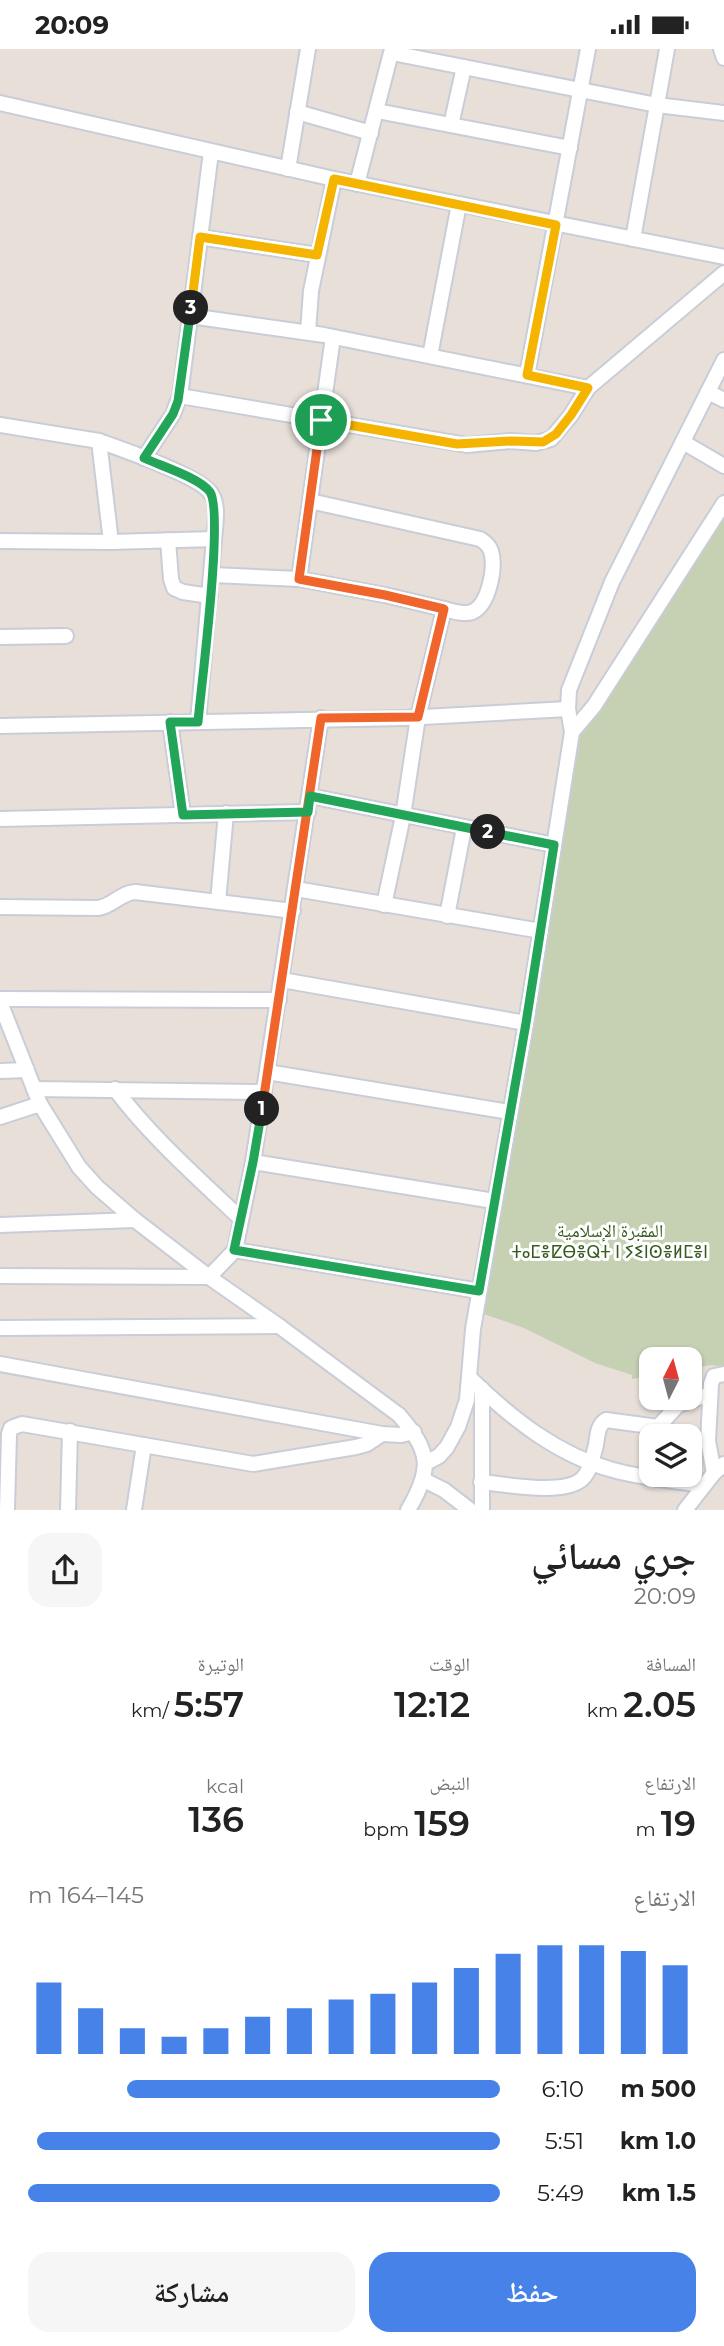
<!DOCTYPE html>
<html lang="ar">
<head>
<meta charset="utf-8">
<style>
	body { margin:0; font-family:Montserrat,"Noto Naskh Arabic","Noto Sans Tifinagh",sans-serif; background:#f6f6f6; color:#222; direction:rtl; height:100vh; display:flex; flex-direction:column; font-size:26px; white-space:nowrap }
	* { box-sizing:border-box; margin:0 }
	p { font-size:23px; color:#767676 }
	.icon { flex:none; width:38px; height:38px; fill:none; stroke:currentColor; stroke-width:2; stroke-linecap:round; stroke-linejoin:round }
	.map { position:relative; height:1461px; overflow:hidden; direction:ltr }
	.details { display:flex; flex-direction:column; background:#fff; flex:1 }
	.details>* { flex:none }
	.needle { width:46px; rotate:6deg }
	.tools { position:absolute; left:639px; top:1298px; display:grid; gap:14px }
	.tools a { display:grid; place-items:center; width:63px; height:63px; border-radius:14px; background:#fff; box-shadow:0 2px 5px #0004; font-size:35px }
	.pin { position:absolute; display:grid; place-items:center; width:60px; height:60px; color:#fff; margin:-30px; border:4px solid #fff; border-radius:50%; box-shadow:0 2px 7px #0007 }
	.km { position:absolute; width:35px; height:35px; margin:-18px; border-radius:50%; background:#222; color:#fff; font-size:19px; line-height:35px; text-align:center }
	.round { display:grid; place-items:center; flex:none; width:74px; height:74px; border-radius:21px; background:#f6f6f6 }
	.headline { display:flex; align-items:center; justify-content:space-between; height:119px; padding:0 28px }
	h1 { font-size:38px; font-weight:600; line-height:52px }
	.figures { display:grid; grid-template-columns:repeat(3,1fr); gap:10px; height:119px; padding:7px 28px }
	.figures div { display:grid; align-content:center }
	.figures b { font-size:35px; font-weight:600 }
	.figures small { font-size:19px; font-weight:400 }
	.figures p { font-size:19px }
	.chart { height:196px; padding:14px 28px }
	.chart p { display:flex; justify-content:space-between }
	.chart svg { width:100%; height:126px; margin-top:7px; stroke:#4682e8; stroke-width:6 }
	.button { display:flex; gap:14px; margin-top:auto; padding:14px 28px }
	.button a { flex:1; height:80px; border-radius:21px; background:#4682e8; color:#fff; font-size:28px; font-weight:600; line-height:80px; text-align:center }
	.button a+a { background:#f6f6f6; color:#222 }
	ul { padding:0 28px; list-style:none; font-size:23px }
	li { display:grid; grid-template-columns:112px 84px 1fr; align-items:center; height:52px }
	li i { height:18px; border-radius:9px; background:#4682e8 }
	.status { display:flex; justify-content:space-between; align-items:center; height:49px; padding:0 35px; background:#fff; direction:ltr }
	.status svg { height:19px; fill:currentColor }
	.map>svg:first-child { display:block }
	.cemetery { fill:#c6d0b2 }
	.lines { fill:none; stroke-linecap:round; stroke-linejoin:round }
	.minor-casing { stroke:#c8cdd7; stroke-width:18 }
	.minor { stroke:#fff; stroke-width:14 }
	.split-1-casing { stroke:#fff; stroke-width:14 }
	.split-2-casing { stroke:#fff; stroke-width:14 }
	.split-3-casing { stroke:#fff; stroke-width:14 }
	.split-4-casing { stroke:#fff; stroke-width:14 }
	.split-1 { stroke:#f0652b; stroke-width:9 }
	.split-2 { stroke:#22a559; stroke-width:9 }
	.split-3 { stroke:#22a559; stroke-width:9 }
	.split-4 { stroke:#f5b400; stroke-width:9 }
	.labels { text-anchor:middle; stroke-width:6; stroke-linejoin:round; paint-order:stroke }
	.park-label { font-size:18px; fill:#365b1f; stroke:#fff }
</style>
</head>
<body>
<div class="status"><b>20:09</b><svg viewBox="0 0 49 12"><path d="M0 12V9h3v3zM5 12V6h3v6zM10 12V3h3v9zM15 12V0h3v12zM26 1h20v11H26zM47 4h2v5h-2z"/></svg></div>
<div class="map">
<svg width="724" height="1461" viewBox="0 0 724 1461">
	<rect width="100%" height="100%" fill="#e8dfd9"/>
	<path class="cemetery" d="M724,465V1318L712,1316L690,1319V1311H651V1327L632,1330V1326L595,1314L524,1279L481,1264L582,678Z"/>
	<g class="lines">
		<defs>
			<g id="minor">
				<path d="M721,0L724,9"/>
				<path d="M392,4L657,56L724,64"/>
				<path d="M0,54L334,130L724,208"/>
				<path d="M377,62L570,99"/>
				<path d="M297,63L371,84"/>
				<path d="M451,76L464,18"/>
				<path d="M288,120L308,0"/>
				<path d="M357,135L392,0"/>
				<path d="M200,188L317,206"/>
				<path d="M633,190L667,0"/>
				<path d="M190,267L324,286L588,339L724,224"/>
				<path d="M308,283L311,242L334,130"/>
				<path d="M430,307L459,155"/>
				<path d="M527,326L588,0"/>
				<path d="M708,343L724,351"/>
				<path d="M180,347L467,396L511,392L536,394L551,390L571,366L588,339"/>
				<path d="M0,376L99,392L111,493"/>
				<path d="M99,392C121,400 203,428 212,446C219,458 215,477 214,490"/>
				<path d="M683,393L724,417"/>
				<path d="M144,409L173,365L180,347L211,103"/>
				<path d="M310,452L480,490C485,493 489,496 491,502C496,518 489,556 472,563C463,566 453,562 444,560"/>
				<path d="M168,491L171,530L174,539L183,543L210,547"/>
				<path d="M0,492L111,493L214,490L198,673"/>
				<path d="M213,526L299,530L333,288"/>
				<path d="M299,530L385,546L444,560L418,668L403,767L384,856"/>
				<path d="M0,588L66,587"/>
				<path d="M170,673L183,766"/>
				<path d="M0,677L405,669L568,660"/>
				<path d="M572,683L594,657L724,454"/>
				<path d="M310,747L554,796"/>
				<path d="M0,770L308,763"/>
				<path d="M296,840L541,882"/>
				<path d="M218,853L226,764"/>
				<path d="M0,858L98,859C113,857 120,844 135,843L293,862"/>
				<path d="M447,867L464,779"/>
				<path d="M282,931L526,974"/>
				<path d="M0,950L279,951"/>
				<path d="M0,953L40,1055L79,1118L97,1138L135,1171L209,1228L279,1277L399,1366C430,1402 433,1419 408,1461"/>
				<path d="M0,1022L27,1021"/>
				<path d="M267,1023L510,1063"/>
				<path d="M34,1040L264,1043"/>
				<path d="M115,1040C151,1088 198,1129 241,1170"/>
				<path d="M0,1068L40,1055"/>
				<path d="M253,1113L494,1152"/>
				<path d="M0,1176L135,1171"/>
				<path d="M235,1201L479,1242"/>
				<path d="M0,1227L209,1228L235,1201L253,1113L321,669"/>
				<path d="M0,1279L279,1277"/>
				<path d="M0,1315L382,1385L401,1386L414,1383"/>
				<path d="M470,1329C511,1369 557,1406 613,1421C642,1429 674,1432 704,1436"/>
				<path d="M482,1340V1461"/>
				<path d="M658,1378L678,1356L710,1345"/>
				<path d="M426,1414L439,1407L447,1398L458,1378L467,1351L473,1280L526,974L572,683L568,660L569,641L612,533L724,311"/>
				<path d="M714,1424L708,1392L711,1335L714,1327L724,1325"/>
				<path d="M424,1431L444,1441L470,1461"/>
				<path d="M481,1433C505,1435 563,1447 582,1430C590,1423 592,1410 595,1400C598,1390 596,1377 606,1371L658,1378L664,1382L666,1388"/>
				<path d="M7,1461L9,1385L11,1379L22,1375L253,1415L356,1398L367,1395L382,1385"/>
				<path d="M68,1461L70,1382"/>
				<path d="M134,1461L144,1396"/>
				<path d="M685,1461L714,1424L724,1415"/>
			</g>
		</defs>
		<use href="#minor" class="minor-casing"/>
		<use href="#minor" class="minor"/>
	</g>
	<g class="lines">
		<defs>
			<path id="split-1" d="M262,1060L321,669L418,668L444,560L385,546L299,530L321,371"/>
			<path id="split-2" d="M262,1060L253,1113L234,1201L479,1242L526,974L554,796L488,783"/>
			<path id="split-3" d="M191,259L178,352L173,365L144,409C161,417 200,429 210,443C224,464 201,638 198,673H170L183,766L308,763L310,747L488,783"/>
			<path id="split-4" d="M191,259L200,188L317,206L334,130L556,176L527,326L588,339L571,366L556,385L543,393L511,392L457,395L321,371"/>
		</defs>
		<use href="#split-1" class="split-1-casing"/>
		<use href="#split-2" class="split-2-casing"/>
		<use href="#split-3" class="split-3-casing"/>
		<use href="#split-4" class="split-4-casing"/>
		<use href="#split-1" class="split-1"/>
		<use href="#split-2" class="split-2"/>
		<use href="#split-3" class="split-3"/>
		<use href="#split-4" class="split-4"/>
	</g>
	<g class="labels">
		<g class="park-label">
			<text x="610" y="1188">المقبرة الإسلامية<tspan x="610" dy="21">ⵜⴰⵎⴻⵇⴱⴻⵕⵜ ⵏ ⵢⵉⵏⵙⴻⵍⵎⴻⵏ</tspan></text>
		</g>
	</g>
</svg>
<div class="tools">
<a><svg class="needle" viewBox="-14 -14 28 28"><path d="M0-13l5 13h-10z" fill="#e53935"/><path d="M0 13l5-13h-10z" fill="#767676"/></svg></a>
<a><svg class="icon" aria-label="layers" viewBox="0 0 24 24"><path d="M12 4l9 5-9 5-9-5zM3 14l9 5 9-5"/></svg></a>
</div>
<div class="pin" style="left:321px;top:371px;background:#1e9e55"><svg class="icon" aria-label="arrive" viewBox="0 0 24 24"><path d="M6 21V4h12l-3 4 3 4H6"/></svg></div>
<b class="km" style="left:262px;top:1060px">1</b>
<b class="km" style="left:488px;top:783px">2</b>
<b class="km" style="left:191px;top:259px">3</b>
</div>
<section class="details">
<div class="headline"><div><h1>جري مسائي</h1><p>20:09</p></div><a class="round"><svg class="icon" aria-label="share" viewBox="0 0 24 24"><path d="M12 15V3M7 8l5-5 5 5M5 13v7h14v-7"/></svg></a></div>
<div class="figures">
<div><p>المسافة</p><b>2.05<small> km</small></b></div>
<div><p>الوقت</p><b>12:12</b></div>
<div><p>الوتيرة</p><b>5:57<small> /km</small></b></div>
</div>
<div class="figures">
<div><p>الارتفاع</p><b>19<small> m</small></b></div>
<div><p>النبض</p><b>159<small> bpm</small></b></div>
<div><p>kcal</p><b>136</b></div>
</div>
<div class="chart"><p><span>الارتفاع</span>145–164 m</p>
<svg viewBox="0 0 160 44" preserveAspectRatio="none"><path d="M5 44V19M15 44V28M25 44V35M35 44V38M45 44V35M55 44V31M65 44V28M75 44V25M85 44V23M95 44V19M105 44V14M115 44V9M125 44V6M135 44V6M145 44V8M155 44V13"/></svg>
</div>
<ul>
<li><b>500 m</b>6:10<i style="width:79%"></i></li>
<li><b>1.0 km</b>5:51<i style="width:98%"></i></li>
<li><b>1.5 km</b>5:49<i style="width:100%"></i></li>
</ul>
<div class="button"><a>حفظ</a><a>مشاركة</a></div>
</section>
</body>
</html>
